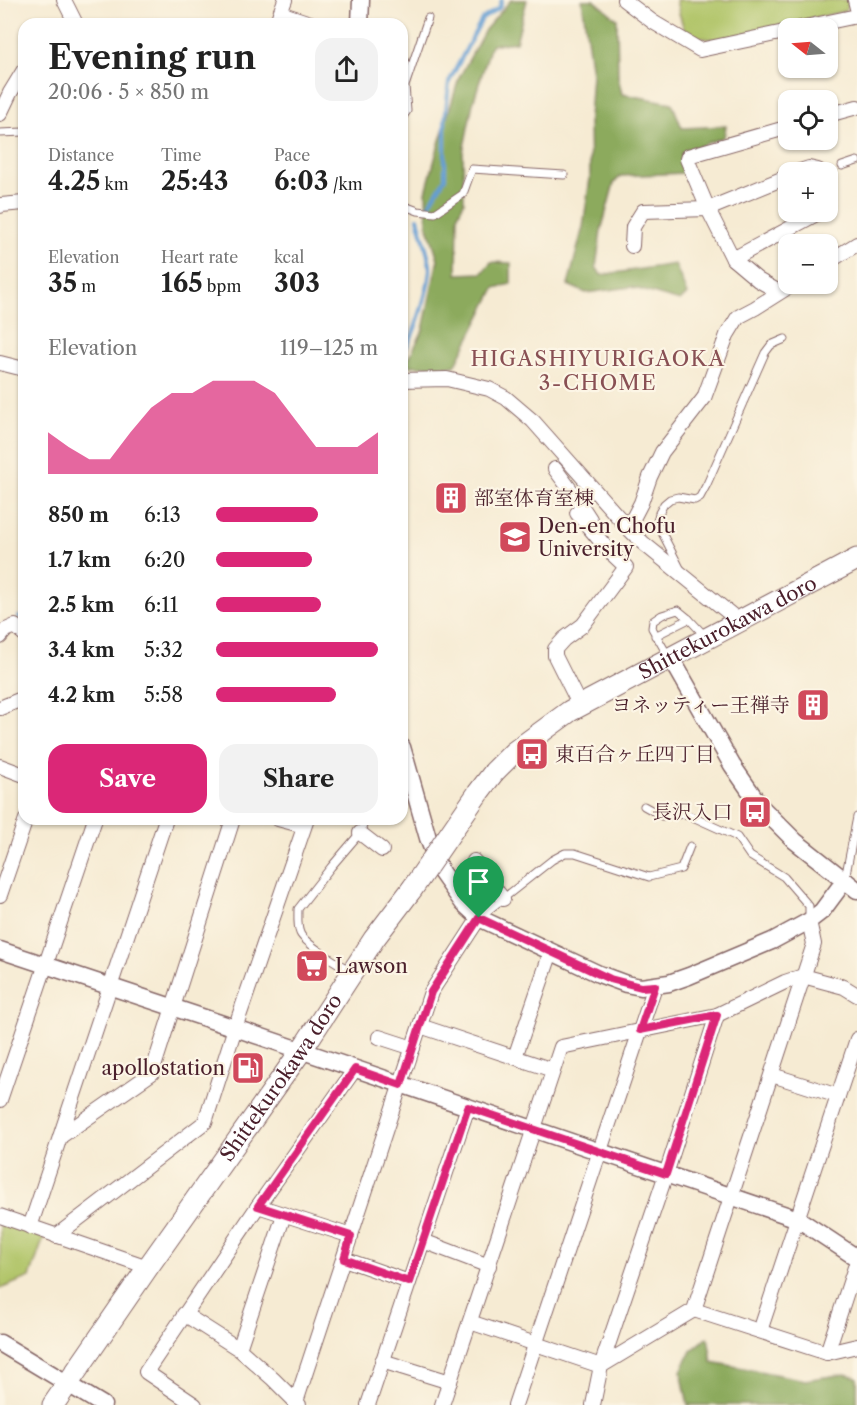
<!DOCTYPE html>
<html lang="en">
<head>
<meta charset="utf-8">
<style>
	body { margin:0; font-family:"Libre Caslon Text","Noto Serif JP",serif; background:#f2f2f2; color:#222; height:100vh; display:flex; flex-direction:column; font-size:22px; white-space:nowrap }
	* { box-sizing:border-box; margin:0 }
	p { font-size:20px; color:#767676 }
	.icon { flex:none; width:33px; height:33px; fill:none; stroke:currentColor; stroke-width:2; stroke-linecap:round; stroke-linejoin:round }
	.map { position:relative; flex:1; overflow:hidden }
	.side { position:absolute; left:18px; top:18px; width:390px; height:807px; display:flex; flex-direction:column; background:#fff; border-radius:18px; box-shadow:0 2px 4px #0004 }
	.side>* { flex:none }
	.needle { width:39px; rotate:287deg }
	.fabs { position:absolute; left:778px; top:18px; display:grid; gap:12px }
	.fabs a { display:grid; place-items:center; width:60px; height:60px; border-radius:12px; background:#fff; box-shadow:0 2px 4px #0004; font-size:30px }
	.pin { position:absolute; display:grid; place-items:center; width:51px; height:51px; color:#fff; margin:-62px -26px; border-radius:50% 50% 50% 0; rotate:-45deg; box-shadow:0 0 6px #0007 }
	.pin .icon { rotate:45deg }
	.round { display:grid; place-items:center; flex:none; width:63px; height:63px; border-radius:18px; background:#f2f2f2 }
	.headline { display:flex; align-items:center; justify-content:space-between; height:102px; padding:0 30px }
	h1 { font-size:33px; font-weight:700; line-height:45px }
	.stats { display:grid; grid-template-columns:repeat(3,1fr); gap:9px; height:102px; padding:6px 30px }
	.stats div { display:grid; align-content:center }
	.stats b { font-size:26px; font-weight:700 }
	.stats small { font-size:16px; font-weight:400 }
	.stats p { font-size:16px }
	.chart { height:168px; padding:12px 30px }
	.chart p { display:flex; justify-content:space-between }
	.chart svg { width:100%; height:108px; margin-top:6px; fill:#db2777; opacity:.7 }
	.cta { display:flex; gap:12px; margin-top:auto; padding:12px 30px }
	.cta a { flex:1; height:69px; border-radius:18px; background:#db2777; color:#fff; font-size:24px; font-weight:700; line-height:69px; text-align:center }
	.cta a+a { background:#f2f2f2; color:#222 }
	ul { padding:0 30px; list-style:none; font-size:20px }
	li { display:grid; grid-template-columns:96px 72px 1fr; align-items:center; height:45px }
	li i { height:15px; border-radius:8px; background:#db2777 }
	.map>svg:first-child { display:block }
	.green { fill:#b1c569; stroke:#7e724a; stroke-width:1.5 }
	.forest { fill:#8caa5d; stroke:#6b6444; stroke-width:1.5 }
	.lines { fill:none; stroke-linecap:round; stroke-linejoin:round }
	.stream { stroke:#639ed3; stroke-width:4 }
	.service-casing { stroke:#866666; stroke-width:9 }
	.minor-casing { stroke:#866666; stroke-width:16 }
	.tertiary-casing { stroke:#866666; stroke-width:19 }
	.primary-casing { stroke:#866666; stroke-width:23 }
	.service { stroke:#fff; stroke-width:7 }
	.minor { stroke:#fff; stroke-width:14 }
	.tertiary { stroke:#fff; stroke-width:16 }
	.primary { stroke:#fff; stroke-width:21 }
	.primary-bridge-casing { stroke:#866666; stroke-width:23; stroke-linecap:butt }
	.primary-bridge { stroke:#fff; stroke-width:21 }
	.route-casing { stroke:#fff; stroke-width:12 }
	.route { stroke:#db2777; stroke-width:8 }
	.labels { text-anchor:middle; stroke-width:4.5; stroke-linejoin:round; paint-order:stroke }
	.poi-label { font-size:20px; fill:#4a1f2b; stroke:#fcf5e5; text-anchor:start }
	.street-label { font-size:20px; fill:#4a1f2b; stroke:#fcf5e5 }
	.neighbourhood-label { font-size:21px; letter-spacing:1.5px; fill:#895054; stroke:#fcf5e5 }
</style>
</head>
<body>
<div class="map">
<svg width="857" height="1405" viewBox="0 0 857 1405">
	<rect width="100%" height="100%" fill="#fcf5e5"/>
	<filter id="ink" filterUnits="userSpaceOnUse"><feTurbulence type="fractalNoise" baseFrequency=".0167" numOctaves="2"/><feDisplacementMap in="SourceGraphic" scale="12" xChannelSelector="R" yChannelSelector="G"/><feConvolveMatrix kernelMatrix="1 2 1 2 8 2 1 2 1" color-interpolation-filters="sRGB"/></filter>
	<filter id="wash" filterUnits="userSpaceOnUse"><feTurbulence type="fractalNoise" baseFrequency=".008" numOctaves="4" result="noise"/><feDisplacementMap in="SourceGraphic" scale="24" xChannelSelector="R" yChannelSelector="G"/><feGaussianBlur stdDeviation="1.35" result="paint"/><feColorMatrix in="noise" values="0 0 0 0 0 0 0 0 0 0 0 0 0 0 0 0 0 1.4 0 .05"/><feComposite in="paint" operator="in"/></filter>
	<g filter="url(#wash)">
		<rect width="100%" height="100%" fill="#f6ebd3"/>
		<g class="green">
			<path d="M676,0H848L849,4L845,11L718,40L694,37L685,32L679,13Z"/>
			<path d="M0,1221L44,1237L30,1277L0,1289Z"/>
		</g>
		<g class="forest">
			<path d="M511,0H527L516,42L491,45L473,103L463,152L464,202L458,215L457,274L482,273L491,262L511,263V284L495,288L455,366H410L407,362L423,330L438,259L427,224L426,192L438,147L459,78L485,30Z"/>
			<path d="M582,0H594L617,19L618,77L622,94L672,103L682,128L726,126L724,137L681,153L684,173L621,176L614,183L601,231L596,267L601,275L675,264L687,294L680,301L631,287L586,293L568,285L583,227L590,178L589,119L592,74Z"/>
			<path d="M708,1337L712,1362L805,1380L845,1374L857,1377V1405H688L681,1371L691,1351Z"/>
		</g>
		<g class="lines">
			<g class="stream">
				<path d="M429,205L445,178V121L449,82L482,19L499,8L502,0"/>
				<path d="M402,352C414,342 429,286 430,269C430,257 421,231 418,218"/>
				<path d="M19,617H24"/>
			</g>
		</g>
	</g>
	<g filter="url(#ink)">
		<g class="lines">
			<defs>
				<g id="service">
					<path d="M402,118L407,111L405,86L428,18"/>
					<path d="M0,133L24,132"/>
					<path d="M842,166L857,161"/>
					<path d="M402,205L418,211L435,213L463,194L472,169L564,175"/>
					<path d="M680,568L657,523L659,513L664,504L670,499L678,497L695,500L700,497L707,484L765,353L771,345L785,339"/>
					<path d="M655,636L689,619"/>
					<path d="M668,656L652,628L653,621L662,615L678,610L689,619L706,637"/>
					<path d="M644,806L662,816L686,814L737,837L750,856L784,877L809,906V920"/>
					<path d="M845,879L857,817"/>
					<path d="M481,916L552,860L565,853H575L649,877L681,869L690,846"/>
					<path d="M351,971C340,965 304,943 300,933C297,926 298,917 298,909L331,867L360,833L365,819"/>
				</g>
				<g id="minor">
					<path d="M64,0L76,24"/>
					<path d="M624,0L653,22L700,50L789,31"/>
					<path d="M855,0L857,8"/>
					<path d="M280,13L313,24"/>
					<path d="M276,24L285,0"/>
					<path d="M800,28L857,16"/>
					<path d="M0,114L10,93L24,70"/>
					<path d="M828,115L857,107"/>
					<path d="M797,172L809,168L818,170L819,172"/>
					<path d="M0,206L1,205L24,203"/>
					<path d="M632,246L633,227L643,211L708,209L789,176"/>
					<path d="M733,259L820,212"/>
					<path d="M828,262L857,244"/>
					<path d="M779,292L758,280L733,259L708,209L687,159L688,156L789,127"/>
					<path d="M0,363L24,369"/>
					<path d="M402,380L447,379L489,389L506,398L533,421L628,528L643,543L739,621"/>
					<path d="M555,469L575,496L590,519"/>
					<path d="M577,513L609,551L626,567L583,625L564,639L555,649V656L580,706"/>
					<path d="M628,528L641,503L650,477L662,452L704,398L727,335L738,317L755,308L793,284"/>
					<path d="M0,637L6,630L15,626L24,634"/>
					<path d="M0,708L24,698"/>
					<path d="M0,766L24,775"/>
					<path d="M278,819L304,826"/>
					<path d="M360,833L382,850"/>
					<path d="M474,861L503,899"/>
					<path d="M0,895L26,819"/>
					<path d="M420,1026L553,1070"/>
					<path d="M379,1037L413,1048"/>
					<path d="M515,1057L551,952"/>
					<path d="M772,1075L838,1096"/>
					<path d="M0,1100L95,819"/>
					<path d="M60,1137L152,1073L233,819"/>
					<path d="M258,1206L351,1236"/>
					<path d="M0,1216L148,1267"/>
					<path d="M30,1227L166,819"/>
					<path d="M56,1236L205,1122L235,1028L307,819"/>
					<path d="M423,1241L489,1266"/>
					<path d="M344,1259L409,1282"/>
					<path d="M694,1310L827,1353L857,1346"/>
					<path d="M184,1314L239,1349L273,1379L299,1405"/>
					<path d="M470,1322L601,1366L666,1174L717,1015"/>
					<path d="M760,1331L857,1039"/>
					<path d="M239,1349L284,1215"/>
					<path d="M827,1353L857,1261"/>
					<path d="M382,1361L450,1382"/>
					<path d="M195,1405L146,1372L258,1206L355,1069"/>
					<path d="M295,1405L431,992L479,918"/>
					<path d="M368,1405L468,1107"/>
					<path d="M442,1405L561,1047L717,1015L785,982L803,976L844,987L857,995"/>
					<path d="M515,1405L655,986"/>
					<path d="M593,1405L601,1366L694,1310L814,944L809,921"/>
				</g>
				<g id="tertiary">
					<path d="M360,24L361,0"/>
					<path d="M669,658L678,670L732,765L761,807L795,841L857,890"/>
					<path d="M402,747L428,838L441,872L463,903L479,918L599,974L626,984L641,987L669,983L689,976L772,941L809,921L822,911L845,880"/>
					<path d="M0,950L235,1028L798,1219L857,1258"/>
					<path d="M0,1343L103,1405"/>
				</g>
				<g id="primary">
					<path id="s1" d="M494,772L514,752L570,711L857,559"/>
					<path id="s2" d="M53,1405L148,1267L301,1051L374,939L412,889"/>
				</g>
			</defs>
			<use href="#service" class="service-casing"/>
			<use href="#minor" class="minor-casing"/>
			<use href="#tertiary" class="tertiary-casing"/>
			<use href="#primary" class="primary-casing"/>
			<use href="#service" class="service"/>
			<use href="#minor" class="minor"/>
			<use href="#tertiary" class="tertiary"/>
			<use href="#primary" class="primary"/>
			<defs>
				<path id="primary-bridge" d="M412,889L478,793L494,772"/>
			</defs>
			<use href="#primary-bridge" class="primary-bridge-casing"/>
			<use href="#primary-bridge" class="primary-bridge"/>
		</g>
	</g>
	<g class="lines" filter="url(#ink)">
		<defs>
			<path id="route" d="M479,918L610,979L641,987L655,986L640,1030L717,1015L666,1174L468,1107L409,1282L344,1259L351,1236L258,1206L355,1069L401,1085L431,992Z"/>
		</defs>
		<use href="#route" class="route-casing"/>
		<use href="#route" class="route"/>
	</g>
	<defs>
		<symbol id="building-square" viewBox="-11 -11 22 22"><rect x="-9" y="-9" width="18" height="18" rx="4" fill="#d1495b" stroke="#fcf5e5"/><path d="M-4-6H4V6H1V3H-1V6H-4ZM-2.5-4.3h1.7v1.8h-1.7ZM.8-4.3h1.7v1.8H.8ZM-2.5-1h1.7V.8h-1.7ZM.8-1h1.7V.8H.8Z" fill="#fff"/></symbol>
		<symbol id="university-square" viewBox="-11 -11 22 22"><rect x="-9" y="-9" width="18" height="18" rx="4" fill="#d1495b" stroke="#fcf5e5"/><path d="M0-5L7-2L0 1L-7-2ZM-4 1L0 2.5L4 1V4Q0 6-4 4Z" fill="#fff"/></symbol>
		<symbol id="bus-square" viewBox="-11 -11 22 22"><rect x="-9" y="-9" width="18" height="18" rx="4" fill="#d1495b" stroke="#fcf5e5"/><path d="M-5-6H5V4H4V6H2V4H-2V6H-4V4H-5ZM-3.5-4V0h7V-4ZM-3.5 1.2v1.5H-2V1.2ZM2 1.2v1.5H3.5V1.2Z" fill="#fff"/></symbol>
		<symbol id="supermarket-square" viewBox="-11 -11 22 22"><rect x="-9" y="-9" width="18" height="18" rx="4" fill="#d1495b" stroke="#fcf5e5"/><path d="M-6-5.5h2.5l.6 2H6L4.5 2H-2.5L-4.4-4H-6ZM-1.5 3.2a1.3 1.3 0 1 0 .1 0ZM3 3.2a1.3 1.3 0 1 0 .1 0Z" fill="#fff"/></symbol>
		<symbol id="fuel-square" viewBox="-11 -11 22 22"><rect x="-9" y="-9" width="18" height="18" rx="4" fill="#d1495b" stroke="#fcf5e5"/><path d="M-5.5-6h7V0h2V4h1.3V-2.5L3-4.5l.8-.8L6-3V5H2.5V1h-1V6h-7ZM-4.2-4.7v3.2H.2V-4.7Z" fill="#fff"/></symbol>
	</defs>
	<g fill-rule="evenodd">
		<use href="#building-square" x="432" y="479" width="38" height="38"/>
		<use href="#university-square" x="496" y="518" width="38" height="38"/>
		<use href="#building-square" x="794" y="686" width="38" height="38"/>
		<use href="#bus-square" x="513" y="735" width="38" height="38"/>
		<use href="#bus-square" x="736" y="793" width="38" height="38"/>
		<use href="#supermarket-square" x="293" y="947" width="38" height="38"/>
		<use href="#fuel-square" x="229" y="1049" width="38" height="38"/>
	</g>
	<g class="labels">
		<g class="poi-label">
			<text x="474" y="505">部室体育室棟</text>
			<text x="538" y="533">Den-en Chofu<tspan x="538" dy="23">University</tspan></text>
			<text x="790" y="712" text-anchor="end">ヨネッティー王禅寺</text>
			<text x="555" y="761">東百合ヶ丘四丁目</text>
			<text x="732" y="819" text-anchor="end">長沢入口</text>
			<text x="335" y="973">Lawson</text>
			<text x="225" y="1075" text-anchor="end">apollostation</text>
		</g>
		<g class="street-label">
			<text dy="7" stroke="none"><textPath href="#s1" startOffset="276">Shittekurokawa doro</textPath></text>
			<text dy="7" stroke="none"><textPath href="#s2" startOffset="399">Shittekurokawa doro</textPath></text>
		</g>
		<g class="neighbourhood-label">
			<text x="598" y="366">HIGASHIYURIGAOKA<tspan x="598" dy="24">3-CHOME</tspan></text>
		</g>
	</g>
</svg>
<div class="fabs">
<a><svg class="needle" viewBox="-14 -14 28 28"><path d="M0-13l5 13h-10z" fill="#e53935"/><path d="M0 13l5-13h-10z" fill="#767676"/></svg></a>
<a><svg class="icon" aria-label="locate" viewBox="0 0 24 24"><circle cx="12" cy="12" r="6"/><path d="M12 2v4M12 18v4M2 12h4M18 12h4"/></svg></a>
<a>+</a>
<a>−</a>
</div>
<div class="pin" style="left:479px;top:918px;background:#1e9e55"><svg class="icon" aria-label="arrive" viewBox="0 0 24 24"><path d="M6 21V4h12l-3 4 3 4H6"/></svg></div>
<section class="side">
<div class="headline"><div><h1>Evening run</h1><p>20:06 · 5 × 850 m</p></div><a class="round"><svg class="icon" aria-label="share" viewBox="0 0 24 24"><path d="M12 15V3M7 8l5-5 5 5M5 13v7h14v-7"/></svg></a></div>
<div class="stats">
<div><p>Distance</p><b>4.25<small> km</small></b></div>
<div><p>Time</p><b>25:43</b></div>
<div><p>Pace</p><b>6:03<small> /km</small></b></div>
</div>
<div class="stats">
<div><p>Elevation</p><b>35<small> m</small></b></div>
<div><p>Heart rate</p><b>165<small> bpm</small></b></div>
<div><p>kcal</p><b>303</b></div>
</div>
<div class="chart"><p><span>Elevation</span>119–125 m</p>
<svg viewBox="0 0 160 44" preserveAspectRatio="none"><path d="M0 44V27L10 33L20 38L30 38L40 27L50 17L60 11L70 11L80 6L90 6L100 6L110 11L120 22L130 33L140 33L150 33L160 27V44z"/></svg>
</div>
<ul>
<li><b>850 m</b>6:13<i style="width:63%"></i></li>
<li><b>1.7 km</b>6:20<i style="width:59%"></i></li>
<li><b>2.5 km</b>6:11<i style="width:65%"></i></li>
<li><b>3.4 km</b>5:32<i style="width:100%"></i></li>
<li><b>4.2 km</b>5:58<i style="width:74%"></i></li>
</ul>
<div class="cta"><a>Save</a><a>Share</a></div>
</section>
</div>
</body>
</html>
